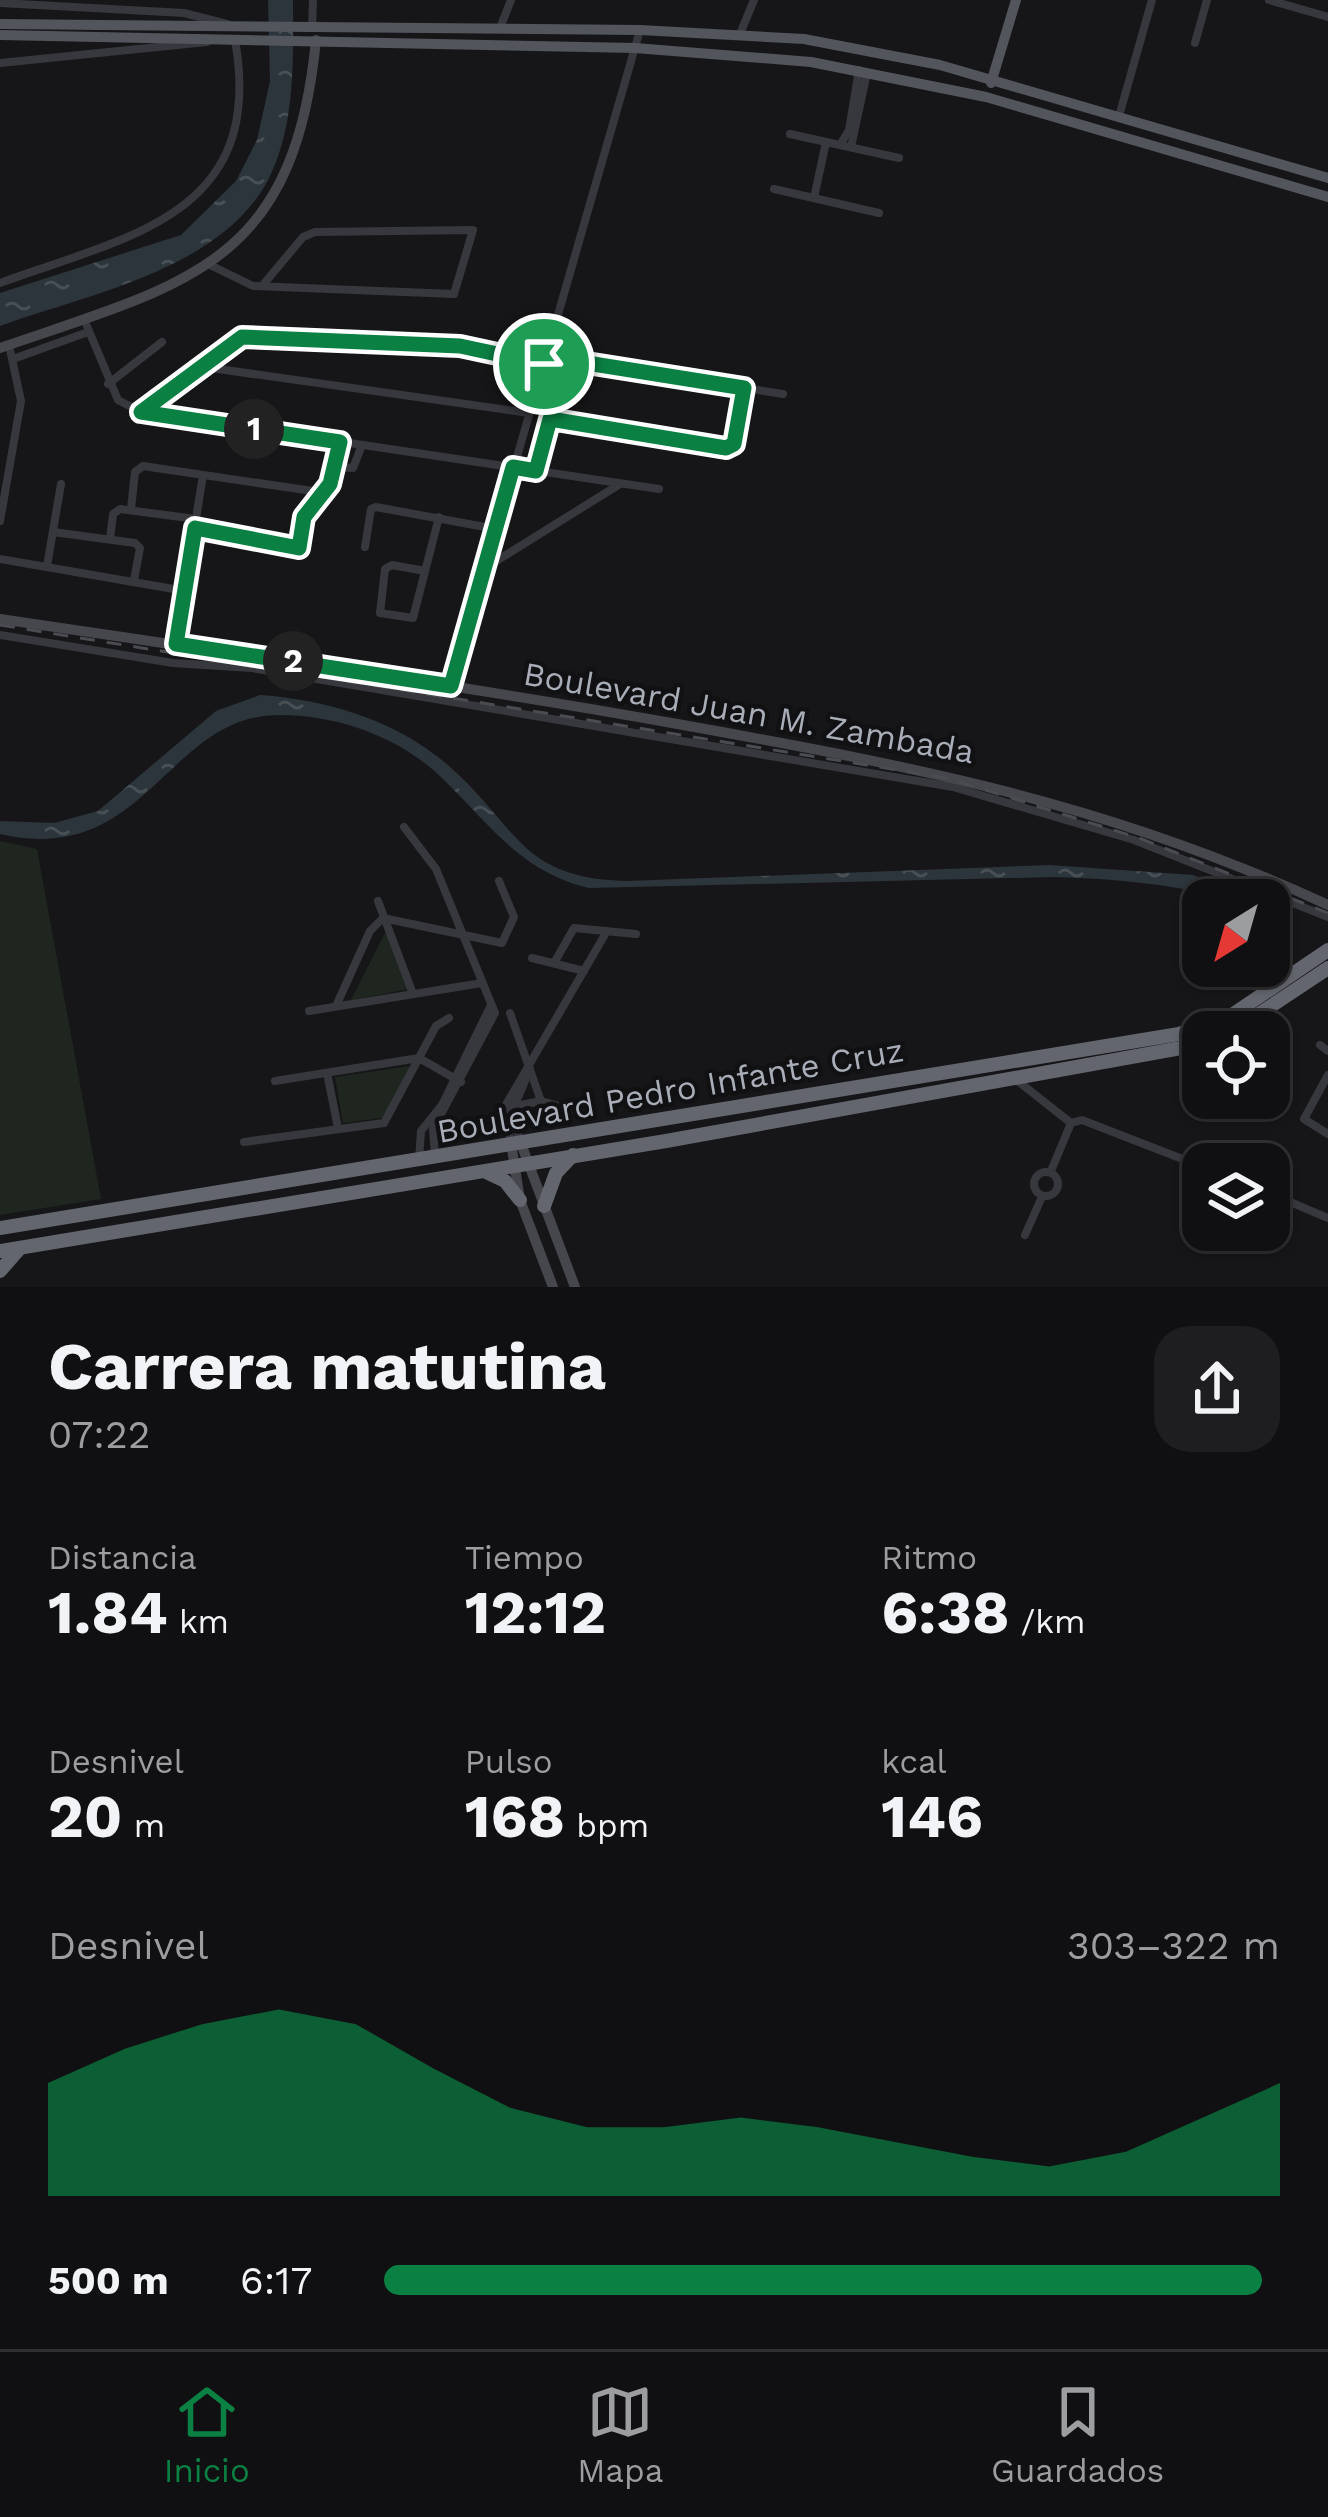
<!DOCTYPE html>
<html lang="es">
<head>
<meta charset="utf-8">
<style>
	body { margin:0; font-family:"Work Sans",sans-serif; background:#1e1e20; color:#f1f3f6; height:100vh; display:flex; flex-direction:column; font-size:45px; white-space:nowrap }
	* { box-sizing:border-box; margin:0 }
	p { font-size:39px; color:#9c9d9f }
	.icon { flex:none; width:66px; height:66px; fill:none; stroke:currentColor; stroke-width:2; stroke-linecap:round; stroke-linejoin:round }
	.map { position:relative; height:1287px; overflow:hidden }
	.panel { display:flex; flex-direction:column; background:#101012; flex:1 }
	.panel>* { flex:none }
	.needle { width:78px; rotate:217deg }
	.tools { position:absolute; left:1182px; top:879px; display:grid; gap:24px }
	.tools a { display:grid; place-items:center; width:108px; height:108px; border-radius:24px; background:#101012; box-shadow:0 3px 9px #0004,0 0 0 3px #303032; font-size:60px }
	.pin { position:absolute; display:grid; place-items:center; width:102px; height:102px; color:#fff; margin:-51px; border:6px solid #fff; border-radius:50%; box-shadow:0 3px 12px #0007 }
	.km { position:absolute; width:60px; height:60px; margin:-30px; border-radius:50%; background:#222; color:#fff; font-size:33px; line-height:60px; text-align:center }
	.round { display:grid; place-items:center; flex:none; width:126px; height:126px; border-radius:36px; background:#1e1e20 }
	.summary { display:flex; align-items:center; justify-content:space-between; height:204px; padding:0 48px }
	h1 { font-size:66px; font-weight:700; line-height:90px }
	.stats { display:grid; grid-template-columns:repeat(3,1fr); gap:18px; height:204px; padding:12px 48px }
	.stats div { display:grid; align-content:center }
	.stats b { font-size:60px; font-weight:700 }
	.stats small { font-size:33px; font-weight:400 }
	.stats p { font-size:33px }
	.chart { height:336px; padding:24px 48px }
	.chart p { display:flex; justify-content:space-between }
	.chart svg { width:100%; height:216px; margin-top:12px; fill:#0b8043; opacity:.7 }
	ul { padding:0 48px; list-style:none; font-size:39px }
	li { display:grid; grid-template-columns:192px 144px 1fr; align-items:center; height:90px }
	li i { height:30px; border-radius:15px; background:#0b8043 }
	.menu { display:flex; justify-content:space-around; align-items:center; height:168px; border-top:3px solid #303032; background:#101012; font-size:33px; color:#9c9d9f }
	.menu a { display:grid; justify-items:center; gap:6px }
	.menu .on { color:#0b8043 }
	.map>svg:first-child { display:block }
	.green { fill:#1e261f }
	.water { fill:url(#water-ripples) }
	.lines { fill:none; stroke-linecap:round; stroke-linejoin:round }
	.street { stroke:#37383d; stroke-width:8 }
	.secondary { stroke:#45474d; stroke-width:10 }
	.primary { stroke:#53555c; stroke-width:10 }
	.highway { stroke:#63666e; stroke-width:14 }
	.rail { stroke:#4a4c52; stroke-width:3; stroke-dasharray:15 12; stroke-linecap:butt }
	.route-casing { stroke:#fff; stroke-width:24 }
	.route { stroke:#0b8043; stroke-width:15 }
	.labels { text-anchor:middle; stroke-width:9; stroke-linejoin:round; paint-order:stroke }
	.street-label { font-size:33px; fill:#a8adb8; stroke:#111113 }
</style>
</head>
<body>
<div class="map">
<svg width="1328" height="1287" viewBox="0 0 1328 1287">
	<defs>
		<pattern id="water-ripples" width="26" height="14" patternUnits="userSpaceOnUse" patternTransform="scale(3)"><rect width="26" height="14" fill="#2c353c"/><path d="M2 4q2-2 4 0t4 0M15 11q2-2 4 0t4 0" fill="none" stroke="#485056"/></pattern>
	</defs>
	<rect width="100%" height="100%" fill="#161618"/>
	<g class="green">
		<path d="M0,841L37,849L101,1199L0,1215Z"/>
		<path d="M387,929L409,989L351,1000Z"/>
		<path d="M417,1065L389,1117L343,1123L335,1077Z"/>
	</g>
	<g class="water">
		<path d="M268,0H293C293,59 296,126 268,180C220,270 88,294 0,326V293L181,235L236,181L257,140L270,81Z"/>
		<path d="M260,695C328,700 396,720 449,766C519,828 520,879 628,881L1049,865L1193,875L1253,900C1225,900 1205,892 1178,888C1136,881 1095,878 1053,877L589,888C522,872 492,827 445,781C403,738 339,715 280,715C166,714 148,868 0,834V821L54,823L98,811L216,711Z"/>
	</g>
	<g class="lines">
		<g class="street">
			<path d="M1269,0L1328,17"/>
			<path d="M0,3L184,13L227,24"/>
			<path d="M312,28L313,0"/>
			<path d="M500,28L511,0"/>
			<path d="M740,34L754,0"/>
			<path d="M1195,43L1207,0"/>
			<path d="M0,63L207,42"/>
			<path d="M1119,116L1152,0"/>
			<path d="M790,134L899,158"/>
			<path d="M840,145L849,130L859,70"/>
			<path d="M851,147L867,73"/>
			<path d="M774,189L879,213"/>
			<path d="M814,198L826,142"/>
			<path d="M212,266L253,286L454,294L473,230L315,232L303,237L262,286"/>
			<path d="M0,283C129,236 266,215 235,40"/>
			<path d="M84,319L118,400L141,412L659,489"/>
			<path d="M13,359L88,332"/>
			<path d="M204,367L529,413"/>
			<path d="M108,384L162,342"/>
			<path d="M141,412L242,337L461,346L544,364L568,360L783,394"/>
			<path d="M550,419L726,448L734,444L744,388"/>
			<path d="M335,467L353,468L362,445"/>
			<path d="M536,471L568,360"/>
			<path d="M131,509L135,472L143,466L326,493"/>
			<path d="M0,521L21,401L9,345"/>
			<path d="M195,528L299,548L304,517L330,484L341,442"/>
			<path d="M53,532L135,543L140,548L134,580"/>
			<path d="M110,539L113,514L120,509L196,519"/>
			<path d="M365,547L371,509L376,507L496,529"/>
			<path d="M0,559L185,591"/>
			<path d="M47,566L61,484"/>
			<path d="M485,568L620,484"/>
			<path d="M425,571L392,565L385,569L380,613L413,618L439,517"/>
			<path d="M0,635L173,663L252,668L953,787L1134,840L1328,917"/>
			<path d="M176,644L203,475"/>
			<path d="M451,686L640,30"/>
			<path d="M404,827L436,869L495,1013L433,1129L435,1157"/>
			<path d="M378,901L413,994"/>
			<path d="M532,958L584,971"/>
			<path d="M554,963L574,928L636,934"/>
			<path d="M336,1006L370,931L383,918L502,943L514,917L499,881"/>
			<path d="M309,1011L482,983"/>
			<path d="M510,1013L541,1101"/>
			<path d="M1320,1045L1328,1051"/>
			<path d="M327,1073L338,1128"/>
			<path d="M1328,1075L1304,1119L1328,1134"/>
			<path d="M1015,1079L1071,1123L1082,1120L1203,1167"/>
			<path d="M275,1081L419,1058L461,1082"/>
			<path d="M511,1107L541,1101L580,1112"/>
			<path d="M520,1141L512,1112L530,1069"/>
			<path d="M244,1142L384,1123L436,1026L449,1018"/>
			<path d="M511,1143L504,1108L607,931"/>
			<path d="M419,1160L421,1131L442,1105L491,1005"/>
			<path d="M1051,1171L1071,1123"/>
			<circle cx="1046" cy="1184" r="12"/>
			<path d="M1269,1193L1328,1218"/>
			<path d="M1025,1235L1041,1199"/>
		</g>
		<g class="secondary">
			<path d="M0,348C188,283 294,266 316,40"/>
			<path d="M0,619C228,653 456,684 683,725C917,767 1110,804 1328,905"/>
			<path d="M520,1141L575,1287"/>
			<path d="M511,1143L520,1200L553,1287"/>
		</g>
		<g class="primary">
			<path d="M0,24L640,30L804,39L940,65L1328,178"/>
			<path d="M0,35L635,48L811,62L986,97L1328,197"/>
			<path d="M991,83L1016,0"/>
		</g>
		<g class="highway">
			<path d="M1232,1032L1328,968"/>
			<path d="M488,1173L505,1181L520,1200"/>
			<path d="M544,1206L556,1173L573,1155"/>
			<path d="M0,1228L1179,1034L1229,1017L1328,950"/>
			<path d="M0,1251L666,1141L1203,1044"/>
			<path d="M0,1271L20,1248"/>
		</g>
		<path class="rail" d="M0,625L947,778L1139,838L1328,913"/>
	</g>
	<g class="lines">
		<defs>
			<path id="route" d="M242,337L460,346L544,364L568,360L744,388L734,444L726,448L550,419L536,471L513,467L451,686L176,644L195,528L299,548L304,517L330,484L340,442L141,412Z"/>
		</defs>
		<use href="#route" class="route-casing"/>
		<use href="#route" class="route"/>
	</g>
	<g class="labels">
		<g class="street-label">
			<text transform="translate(749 712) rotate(10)" y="12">Boulevard Juan M. Zambada</text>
			<text transform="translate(670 1090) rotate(-10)" y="12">Boulevard Pedro Infante Cruz</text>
		</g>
	</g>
</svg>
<div class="tools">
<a><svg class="needle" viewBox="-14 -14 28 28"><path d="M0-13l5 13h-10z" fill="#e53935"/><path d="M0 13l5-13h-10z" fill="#9c9d9f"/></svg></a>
<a><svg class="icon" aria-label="locate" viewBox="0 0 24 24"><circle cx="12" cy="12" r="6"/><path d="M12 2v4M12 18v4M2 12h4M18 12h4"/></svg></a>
<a><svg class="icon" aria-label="layers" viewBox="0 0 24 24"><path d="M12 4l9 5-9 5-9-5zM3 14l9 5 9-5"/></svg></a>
</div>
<div class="pin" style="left:544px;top:364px;background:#1e9e55"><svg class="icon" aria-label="arrive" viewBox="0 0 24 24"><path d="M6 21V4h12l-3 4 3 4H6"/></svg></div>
<b class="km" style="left:254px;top:429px">1</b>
<b class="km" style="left:293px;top:661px">2</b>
</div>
<section class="panel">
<div class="summary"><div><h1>Carrera matutina</h1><p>07:22</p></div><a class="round"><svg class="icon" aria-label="share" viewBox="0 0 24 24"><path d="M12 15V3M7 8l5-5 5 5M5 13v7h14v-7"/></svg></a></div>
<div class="stats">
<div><p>Distancia</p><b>1.84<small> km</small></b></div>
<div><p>Tiempo</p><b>12:12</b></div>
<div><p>Ritmo</p><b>6:38<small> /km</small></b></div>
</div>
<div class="stats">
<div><p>Desnivel</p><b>20<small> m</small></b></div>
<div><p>Pulso</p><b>168<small> bpm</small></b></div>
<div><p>kcal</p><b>146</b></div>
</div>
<div class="chart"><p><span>Desnivel</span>303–322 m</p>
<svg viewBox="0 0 160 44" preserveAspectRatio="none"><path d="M0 44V21L10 14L20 9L30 6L40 9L50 18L60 26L70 30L80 30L90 28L100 30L110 33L120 36L130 38L140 35L150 28L160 21V44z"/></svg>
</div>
<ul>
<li><b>500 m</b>6:17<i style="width:98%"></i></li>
</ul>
</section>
<nav class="menu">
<a class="on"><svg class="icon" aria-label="home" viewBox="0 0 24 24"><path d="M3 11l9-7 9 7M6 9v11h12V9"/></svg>Inicio</a>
<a><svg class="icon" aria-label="map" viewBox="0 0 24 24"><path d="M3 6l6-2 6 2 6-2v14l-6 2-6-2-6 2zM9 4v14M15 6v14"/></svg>Mapa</a>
<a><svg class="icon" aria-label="saved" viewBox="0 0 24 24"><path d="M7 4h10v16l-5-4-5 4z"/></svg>Guardados</a>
</nav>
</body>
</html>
